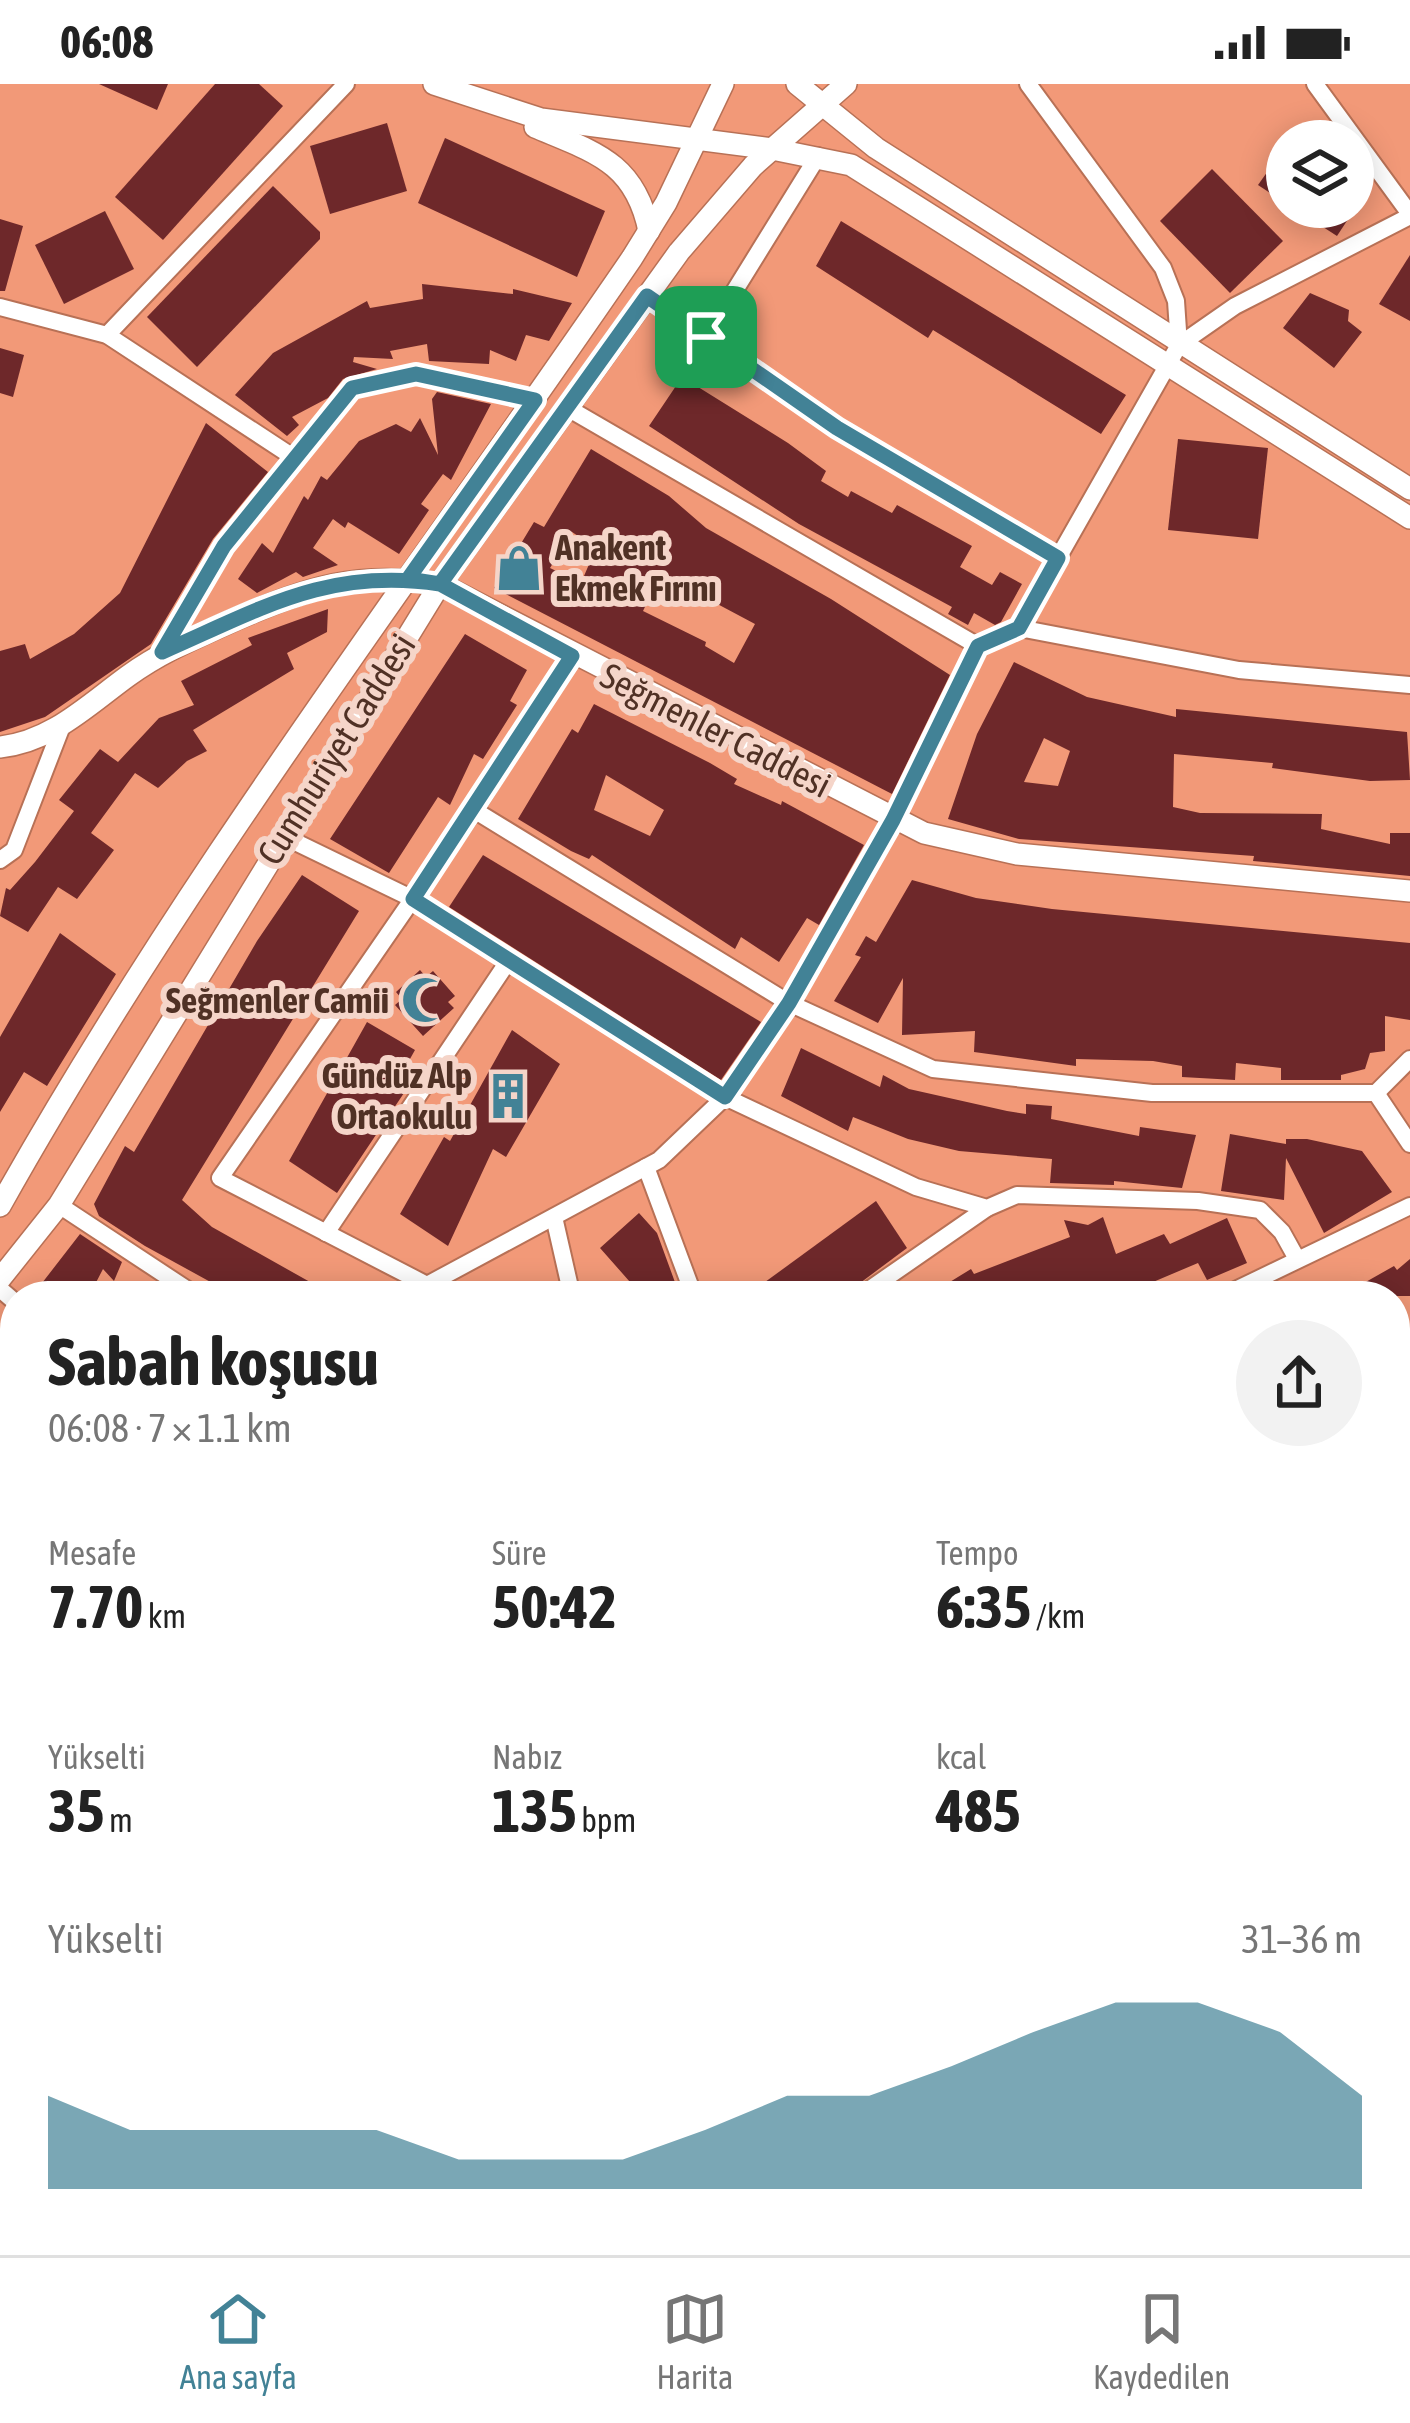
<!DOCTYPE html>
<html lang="tr">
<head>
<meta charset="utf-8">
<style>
	body { margin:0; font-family:"Asap Condensed",sans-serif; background:#f2f2f2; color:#222; height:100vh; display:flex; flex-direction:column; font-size:45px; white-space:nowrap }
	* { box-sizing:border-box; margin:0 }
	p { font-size:39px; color:#767676 }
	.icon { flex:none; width:66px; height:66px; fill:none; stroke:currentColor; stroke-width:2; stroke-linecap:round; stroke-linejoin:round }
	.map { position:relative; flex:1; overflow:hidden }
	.panel { position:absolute; left:0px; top:1197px; width:1410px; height:975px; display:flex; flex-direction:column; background:#fff; border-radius:48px 48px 0 0; box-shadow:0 6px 30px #0003 }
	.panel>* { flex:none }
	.fabs { position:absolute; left:1266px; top:36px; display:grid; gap:24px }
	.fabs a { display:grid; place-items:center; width:108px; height:108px; border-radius:50%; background:#fff; box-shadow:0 6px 30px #0003; font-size:60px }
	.pin { position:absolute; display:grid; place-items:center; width:102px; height:102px; color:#fff; margin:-51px; border-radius:24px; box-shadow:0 6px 18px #0006 }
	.round { display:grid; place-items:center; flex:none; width:126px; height:126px; border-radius:63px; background:#f2f2f2 }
	.overview { display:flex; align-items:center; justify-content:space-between; height:204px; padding:0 48px }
	h1 { font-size:66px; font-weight:700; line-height:90px }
	.metrics { display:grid; grid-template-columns:repeat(3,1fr); gap:18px; height:204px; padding:12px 48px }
	.metrics div { display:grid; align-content:center }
	.metrics b { font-size:60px; font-weight:700 }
	.metrics small { font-size:33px; font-weight:400 }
	.metrics p { font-size:33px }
	.chart { height:336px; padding:24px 48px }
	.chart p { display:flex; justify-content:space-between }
	.chart svg { width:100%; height:216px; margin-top:12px; fill:#428296; opacity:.7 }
	.status { display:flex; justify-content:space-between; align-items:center; height:84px; padding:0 60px; background:#fff; direction:ltr }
	.status svg { height:33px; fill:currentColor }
	.dock { display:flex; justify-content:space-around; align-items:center; height:168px; border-top:3px solid #e0e0e0; background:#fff; font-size:33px; color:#767676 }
	.dock a { display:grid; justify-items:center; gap:6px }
	.dock .current { color:#428296 }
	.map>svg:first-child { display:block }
	.green { fill:#f29978; fill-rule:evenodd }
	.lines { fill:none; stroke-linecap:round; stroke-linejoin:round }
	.river { stroke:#29ab78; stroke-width:36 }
	.building { fill:#6e282a; fill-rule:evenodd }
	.street-casing { stroke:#b87156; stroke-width:20 }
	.secondary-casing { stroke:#b87156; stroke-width:24 }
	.street { stroke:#fff; stroke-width:16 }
	.secondary { stroke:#fff; stroke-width:21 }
	.route-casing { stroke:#fff; stroke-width:24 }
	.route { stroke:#428296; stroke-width:15 }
	.labels { text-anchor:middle; stroke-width:12; stroke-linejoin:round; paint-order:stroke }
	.poi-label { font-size:36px; font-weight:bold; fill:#503125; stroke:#f5d5c9; text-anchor:end }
	.street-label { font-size:36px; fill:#503125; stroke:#f5d5c9 }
</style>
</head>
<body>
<div class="status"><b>06:08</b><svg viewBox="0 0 49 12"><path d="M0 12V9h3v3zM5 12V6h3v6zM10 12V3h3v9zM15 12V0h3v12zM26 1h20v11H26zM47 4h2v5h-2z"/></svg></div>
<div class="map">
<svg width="1410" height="2171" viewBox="0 0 1410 2171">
	<rect width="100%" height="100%" fill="#f5d5c9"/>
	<path class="green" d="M0,0H1410V2171H0ZM1287,57H1353V123H1287ZM15,1212H1395V2157H15Z"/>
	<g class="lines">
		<g class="river">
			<path d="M1395,2021L1410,2014"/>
			<path d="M993,2171L1036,2157"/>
		</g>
	</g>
	<g class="building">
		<path d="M99,0H168L157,26Z"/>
		<path d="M215,0H259L283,22L163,156L115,113Z"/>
		<path d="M387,39L407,107L330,130L310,62Z"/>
		<path d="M445,54L605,127L577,193L418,119Z"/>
		<path d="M1275,77L1287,85V120L1258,101Z"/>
		<path d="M1212,85L1283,157L1230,209L1160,137Z"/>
		<path d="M273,102L320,148V155L197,283L147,233Z"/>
		<path d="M1292,123H1356L1337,152Z"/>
		<path d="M105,127L134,185L64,220L35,161Z"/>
		<path d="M0,135L23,142L5,207H0Z"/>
		<path d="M841,137L1126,311L1101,350L933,246L928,254L816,182Z"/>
		<path d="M1410,171V237L1379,220Z"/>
		<path d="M422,200L513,210V205L572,219L549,257L526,251L516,277L490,266L489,280L429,277L427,260L390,267L393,275L354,273L353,278L377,285L343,295L328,314L292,333L299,341L287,352L235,311L273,269L367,217L370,224L423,215Z"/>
		<path d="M1310,209L1349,226L1348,237L1362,248L1334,284L1283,244Z"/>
		<path d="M0,264L24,271L13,313L0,309Z"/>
		<path d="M682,293L788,359L826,387L821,397L848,413L851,407L892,429L897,421L972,462L960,483L992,501L1000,488L1022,500L1001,538L995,541L974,529L968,541L948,530L952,523L799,440L649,342Z"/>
		<path d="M437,308L491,320L451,396L443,390L421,420L429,426L399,470L348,438L345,444L333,435L313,464L338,481L303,493L296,488L257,509L238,495L262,459L273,469L304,412L308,416L321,392L327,396L359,357L396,340L411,348L420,334L438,371L432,315Z"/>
		<path d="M206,339L268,388L213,455L151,560L45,633L0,648V567L25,560L30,575L74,550L120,509Z"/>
		<path d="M1178,355L1268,364L1258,455L1168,446Z"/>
		<path d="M591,365L669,412L706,444L831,515L950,591L892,710L494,504L534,438L544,443ZM572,448L596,464L581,499L550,484ZM661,490L755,540L734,579L705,562L706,558L643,527Z"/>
		<path d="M328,525L327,548L287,569L294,585L193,646L207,667L187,677L158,704L135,689L91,749L114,766L77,815L58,803L28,848L0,832L6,804L10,806L35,778L74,727L59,716L100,665L118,678L159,634L194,621L181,597L252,561L248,554Z"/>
		<path d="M465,550L527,586L510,617L517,621L483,675L474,670L450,721L438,713L389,789L330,755Z"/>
		<path d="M1014,578L1087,613L1176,633V625L1407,648L1410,696L1370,697L1272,684L1273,679L1174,670L1173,723L1200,729L1322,730L1321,745L1390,760V749H1410V792L1253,777L1254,772L1019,755L948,735L977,650ZM1044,654L1070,667L1058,702L1024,698Z"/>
		<path d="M594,620L710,679L737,695L734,700L781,721L782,717L864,761L819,841L807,834L779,878L741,853L735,865L592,771L589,775L571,767L518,735L572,645L578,649ZM606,691L664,726L650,752L594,726Z"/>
		<path d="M483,771L761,938L721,996L449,823Z"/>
		<path d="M302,791L359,827L182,1116L212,1143L335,1212H236L145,1162L99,1132L94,1120L125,1062L134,1068L257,857Z"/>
		<path d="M912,796L976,814L1052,825L1410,859V936L1385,932V967L1370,969L1365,985L1341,991V996H1281V984L1236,979L1235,996L1182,993V982L1153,977L1076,975V982L974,968L975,947L902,951L903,894L878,939L834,917L861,873L855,871L866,852L876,858Z"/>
		<path d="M60,849L116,890L47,1002L24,988L0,1028V953Z"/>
		<path d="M420,886L426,893L433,887L455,912L448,918L454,924L423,952L395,921L402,915L396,908Z"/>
		<path d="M367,938L415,966L397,998L406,1006L337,1109L289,1077Z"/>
		<path d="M512,946L560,980L506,1073L493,1065L448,1162L400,1130L444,1053L450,1057Z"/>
		<path d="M801,964L880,1003L883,991L909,1005L1007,1027L1026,1030V1020L1052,1022L1051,1035L1139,1052L1140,1043L1196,1051L1182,1104L1114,1097V1101L1050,1099L1052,1075L959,1067L908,1055L853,1033L848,1047L781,1012Z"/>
		<path d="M1230,1050L1286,1060V1055H1307L1362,1067L1392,1108L1324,1149L1286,1074L1284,1116L1221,1107Z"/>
		<path d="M876,1117L907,1164L848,1208L746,1212Z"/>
		<path d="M639,1129L657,1149L680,1212H598L597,1207L630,1198L600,1164Z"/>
		<path d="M1103,1133L1116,1170L1164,1150L1170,1160L1227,1134L1247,1179L1207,1196L1198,1179L1120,1212H927L971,1185L974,1190L1070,1153L1064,1136L1088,1141Z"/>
		<path d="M80,1150L122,1178L114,1197L103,1185L89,1212H32Z"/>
		<path d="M1410,1175V1212H1341L1394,1182L1397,1186Z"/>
	</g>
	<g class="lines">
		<defs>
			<g id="street">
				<path d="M1028,0L1163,184L1176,217L1179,261"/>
				<path d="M1315,0L1410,130"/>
				<path d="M0,223L107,251L293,373"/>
				<path d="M107,251L346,0"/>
				<path d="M706,253L818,72"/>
				<path d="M566,323L978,562"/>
				<path d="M1058,474L1179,261L1235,222L1410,132"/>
				<path d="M1019,544L1239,586L1410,601"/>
				<path d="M162,568L224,462L352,304L416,290L535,316"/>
				<path d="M572,572L474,726L220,1094L427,1201L659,1076L725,1013L789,919L893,736L978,562L1019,544L1058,474L837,344L647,212"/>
				<path d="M474,726L789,919L933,985L1152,1009H1376L1410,975"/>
				<path d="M281,751L413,815L725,1013L916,1103L987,1124L1017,1111L1198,1117L1260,1126L1282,1148L1297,1175"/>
				<path d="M0,776L14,766L62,642"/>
				<path d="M1376,1009L1410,1060"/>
				<path d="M646,1083L694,1212"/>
				<path d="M59,1121L197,1212"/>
				<path d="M554,1133L572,1212"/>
				<path d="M326,1149L509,876"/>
				<path d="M0,1205L15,1218"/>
				<path d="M860,1212L987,1124"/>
				<path d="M1223,1212L1410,1122"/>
				<path d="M1395,1685L1410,1674"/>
				<path d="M0,1758L15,1756"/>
				<path d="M1395,1794L1410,1823"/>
				<path d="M1395,1985L1410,1978"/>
				<path d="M311,2157L314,2171"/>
				<path d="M766,2157L770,2171"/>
				<path d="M357,2171L401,2157"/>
				<path d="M1088,2171L1133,2157"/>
			</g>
			<g id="secondary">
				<path d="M434,0L541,35L772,65L851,81L1410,434"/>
				<path d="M797,0L876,64L1410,405"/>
				<path d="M535,43C594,68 635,78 649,147"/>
				<path d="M0,663C51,658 88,621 128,592C161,568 197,553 234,536C310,503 355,487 440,500L924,749L1017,770L1410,807"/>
				<path d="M0,1122C186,790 418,487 632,174L666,119L723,0"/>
				<path d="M0,1195L59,1121L440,500L679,168L753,82L846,0"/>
				<path d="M1395,1413L1410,1404"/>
				<path d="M0,1497L15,1505"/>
				<path d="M0,1516L15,1521"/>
				<path d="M0,2057L15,2054"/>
				<path d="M1326,2157L1332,2171"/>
			</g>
		</defs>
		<use href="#street" class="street-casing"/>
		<use href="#secondary" class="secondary-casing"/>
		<use href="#street" class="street"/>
		<use href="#secondary" class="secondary"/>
	</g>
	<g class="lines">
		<defs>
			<path id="route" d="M706,253L647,212L440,500C328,483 261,525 162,568L224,462L352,304L416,290L535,316L408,495L440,500L572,572L413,815L725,1013L789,919L893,736L978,562L1019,544L1058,474L837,344L706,253"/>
		</defs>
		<use href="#route" class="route-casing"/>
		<use href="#route" class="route"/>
	</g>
	<defs>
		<symbol id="shop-bare" viewBox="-9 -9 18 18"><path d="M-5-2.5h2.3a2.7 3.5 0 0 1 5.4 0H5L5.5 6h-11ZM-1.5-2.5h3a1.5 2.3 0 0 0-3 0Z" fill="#428296" stroke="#f5d5c9" stroke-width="2.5" paint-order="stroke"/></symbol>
		<symbol id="mosque-bare" viewBox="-9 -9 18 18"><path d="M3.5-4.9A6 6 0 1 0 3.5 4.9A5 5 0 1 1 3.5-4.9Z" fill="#428296" stroke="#f5d5c9" stroke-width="2.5" paint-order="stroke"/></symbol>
		<symbol id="building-bare" viewBox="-9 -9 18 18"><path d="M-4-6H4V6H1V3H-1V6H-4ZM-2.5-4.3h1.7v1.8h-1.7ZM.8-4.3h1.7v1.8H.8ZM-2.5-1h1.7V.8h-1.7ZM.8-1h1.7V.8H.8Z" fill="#428296" stroke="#f5d5c9" stroke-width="2.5" paint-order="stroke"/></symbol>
	</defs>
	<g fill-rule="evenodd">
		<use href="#shop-bare" x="486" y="451" width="66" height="66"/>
		<use href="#mosque-bare" x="392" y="883" width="66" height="66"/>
		<use href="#building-bare" x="475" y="979" width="66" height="66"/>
	</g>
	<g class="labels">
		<g class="poi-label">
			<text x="555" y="476" text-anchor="start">Anakent<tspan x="555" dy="41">Ekmek Fırını</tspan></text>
			<text x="389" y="929">Seğmenler Camii</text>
			<text x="472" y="1004">Gündüz Alp<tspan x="472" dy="41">Ortaokulu</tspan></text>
		</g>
		<g class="street-label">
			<text transform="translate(716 646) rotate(27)" y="13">Seğmenler Caddesi</text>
			<text transform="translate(336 665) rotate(-58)" y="13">Cumhuriyet Caddesi</text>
		</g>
	</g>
</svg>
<div class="fabs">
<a><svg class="icon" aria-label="layers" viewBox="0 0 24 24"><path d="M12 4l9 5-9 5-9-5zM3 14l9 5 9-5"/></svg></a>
</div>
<div class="pin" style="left:706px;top:253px;background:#1e9e55"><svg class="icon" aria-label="arrive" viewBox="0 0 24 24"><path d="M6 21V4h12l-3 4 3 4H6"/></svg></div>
<section class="panel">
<div class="overview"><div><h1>Sabah koşusu</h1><p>06:08 · 7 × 1.1 km</p></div><a class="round"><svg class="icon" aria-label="share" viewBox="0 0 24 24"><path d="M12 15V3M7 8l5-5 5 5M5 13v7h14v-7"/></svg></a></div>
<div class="metrics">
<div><p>Mesafe</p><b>7.70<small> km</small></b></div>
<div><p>Süre</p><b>50:42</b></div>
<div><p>Tempo</p><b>6:35<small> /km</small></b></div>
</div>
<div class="metrics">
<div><p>Yükselti</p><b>35<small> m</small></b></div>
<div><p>Nabız</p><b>135<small> bpm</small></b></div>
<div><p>kcal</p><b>485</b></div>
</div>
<div class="chart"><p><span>Yükselti</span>31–36 m</p>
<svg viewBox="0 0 160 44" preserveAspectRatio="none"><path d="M0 44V25L10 32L20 32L30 32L40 32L50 38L60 38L70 38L80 32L90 25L100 25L110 19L120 12L130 6L140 6L150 12L160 25V44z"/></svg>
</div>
</section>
</div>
<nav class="dock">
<a class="current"><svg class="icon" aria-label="home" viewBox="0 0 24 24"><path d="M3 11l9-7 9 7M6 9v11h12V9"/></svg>Ana sayfa</a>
<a><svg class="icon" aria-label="map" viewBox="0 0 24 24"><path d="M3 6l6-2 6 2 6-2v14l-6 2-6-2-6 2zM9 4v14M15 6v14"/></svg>Harita</a>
<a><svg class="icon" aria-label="saved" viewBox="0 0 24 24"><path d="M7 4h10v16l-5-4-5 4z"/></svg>Kaydedilen</a>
</nav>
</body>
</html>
